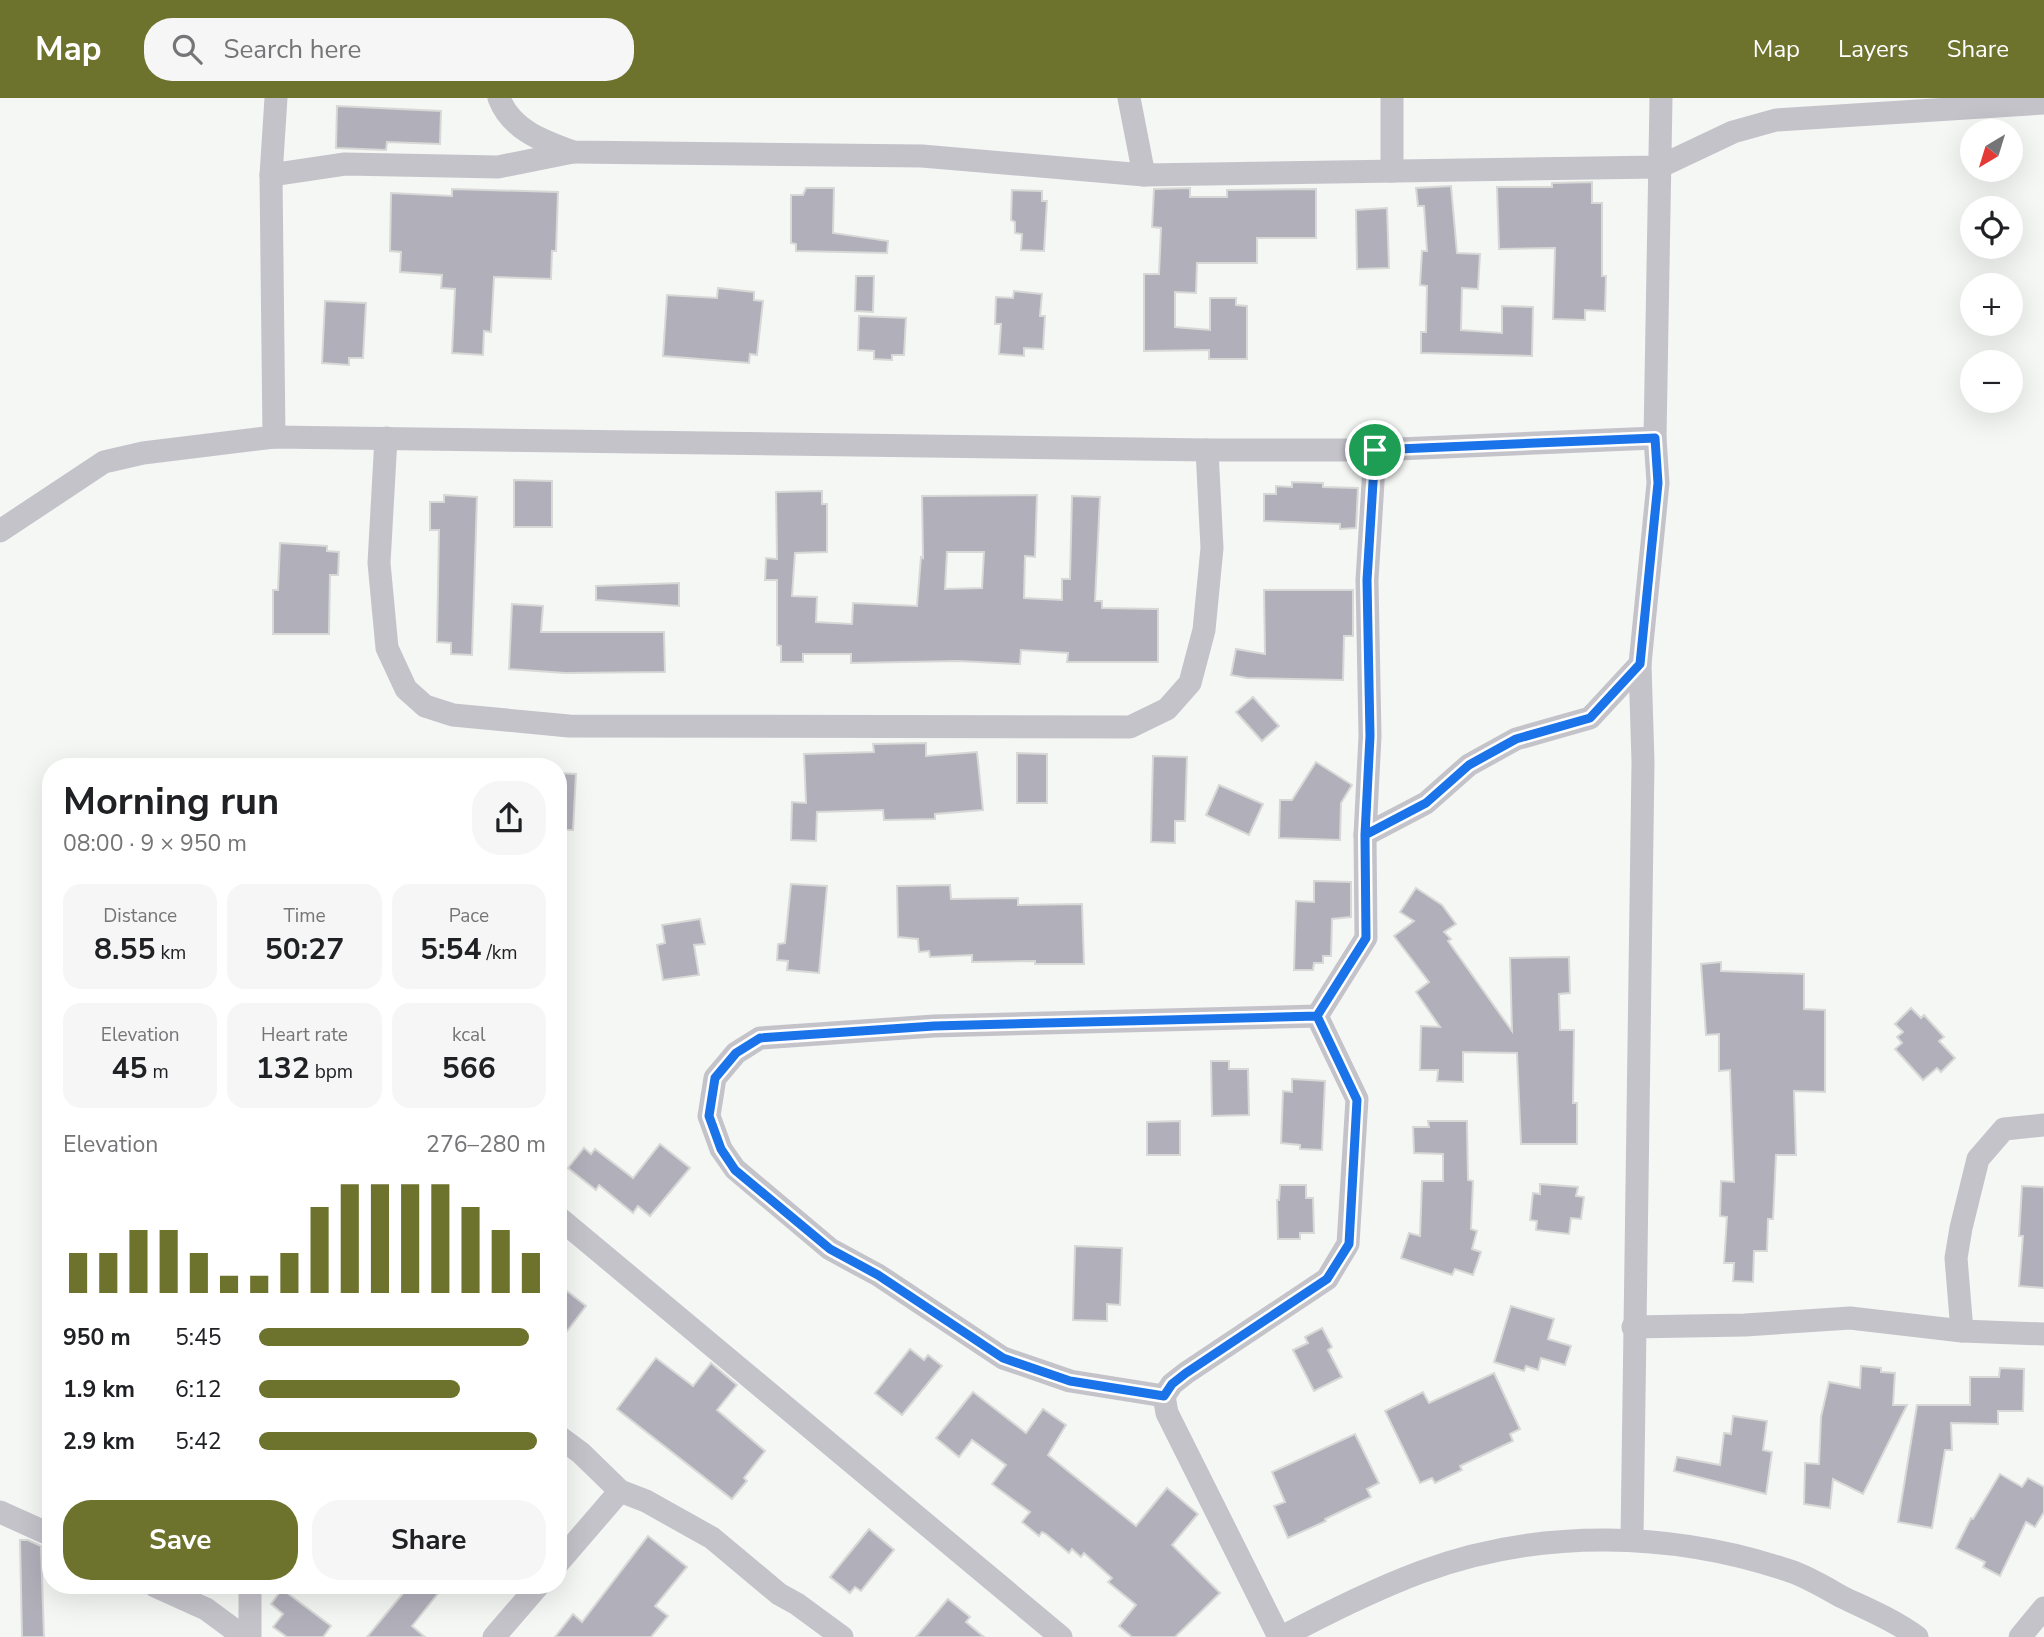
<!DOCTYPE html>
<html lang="en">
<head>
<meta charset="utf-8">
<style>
	body { margin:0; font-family:"Nunito Sans",sans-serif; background:#f6f6f6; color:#202124; height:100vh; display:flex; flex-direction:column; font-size:26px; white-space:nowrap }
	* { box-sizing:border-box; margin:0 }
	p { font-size:23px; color:#757577 }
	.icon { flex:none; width:38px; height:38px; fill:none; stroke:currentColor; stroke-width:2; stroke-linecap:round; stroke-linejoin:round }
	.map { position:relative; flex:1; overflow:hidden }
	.side { position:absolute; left:42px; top:660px; width:525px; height:836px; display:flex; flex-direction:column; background:#fff; border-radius:28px; box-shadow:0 7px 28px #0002 }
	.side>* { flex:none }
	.needle { width:46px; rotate:218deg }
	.tools { position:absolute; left:1960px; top:21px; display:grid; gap:14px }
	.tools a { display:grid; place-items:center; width:63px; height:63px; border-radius:50%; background:#fff; box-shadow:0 7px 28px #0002; font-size:35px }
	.pin { position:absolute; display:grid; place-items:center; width:60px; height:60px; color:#fff; margin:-30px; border:4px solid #fff; border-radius:50%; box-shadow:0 2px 7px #0007 }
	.round { display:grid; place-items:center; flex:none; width:74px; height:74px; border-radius:28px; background:#f6f6f6 }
	.overview { display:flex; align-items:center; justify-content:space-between; height:119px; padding:0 21px }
	h1 { font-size:38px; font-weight:700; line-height:52px }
	.figures { display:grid; grid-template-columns:repeat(3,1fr); gap:10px; height:119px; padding:7px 21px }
	.figures div { display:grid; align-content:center; border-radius:18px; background:#f6f6f6; text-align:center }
	.figures b { font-size:30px; font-weight:700 }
	.figures small { font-size:19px; font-weight:400 }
	.figures p { font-size:19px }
	.chart { height:196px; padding:14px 21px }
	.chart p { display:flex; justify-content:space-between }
	.chart svg { width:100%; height:126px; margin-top:7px; stroke:#6d722d; stroke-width:6 }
	.button { display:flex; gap:14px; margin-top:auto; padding:14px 21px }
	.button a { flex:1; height:80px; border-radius:28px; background:#6d722d; color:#fff; font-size:28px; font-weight:700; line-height:80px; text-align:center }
	.button a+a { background:#f6f6f6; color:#202124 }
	ul { padding:0 21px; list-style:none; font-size:23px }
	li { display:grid; grid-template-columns:112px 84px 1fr; align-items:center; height:52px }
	li i { height:18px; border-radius:9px; background:#6d722d }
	header { display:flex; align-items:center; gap:42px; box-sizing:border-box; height:98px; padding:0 35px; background:#6d722d; color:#fff }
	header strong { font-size:33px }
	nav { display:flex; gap:38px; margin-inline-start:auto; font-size:24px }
	.search { width:490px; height:63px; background:#f6f6f6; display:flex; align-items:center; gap:18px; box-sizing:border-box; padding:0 24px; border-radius:28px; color:#757577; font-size:26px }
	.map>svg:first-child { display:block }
	.building { fill:#b1afba; stroke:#d8d9d7; stroke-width:2; fill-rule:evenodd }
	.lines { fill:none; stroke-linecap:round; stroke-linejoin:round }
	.minor { stroke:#c5c3ca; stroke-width:23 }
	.route-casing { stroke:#fff; stroke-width:14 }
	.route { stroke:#1a73e8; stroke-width:9 }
</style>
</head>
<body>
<header>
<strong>Map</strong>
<div class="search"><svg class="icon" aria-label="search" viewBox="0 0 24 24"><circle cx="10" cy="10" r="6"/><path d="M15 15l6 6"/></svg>Search here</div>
<nav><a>Map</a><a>Layers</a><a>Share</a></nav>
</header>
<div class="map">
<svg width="2044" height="1539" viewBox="0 0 2044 1539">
	<rect width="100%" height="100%" fill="#f5f7f5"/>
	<g class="building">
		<path d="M337,8L441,13L440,46L387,44L386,52L336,50Z"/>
		<path d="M1592,84V105H1602V178H1606L1605,213L1585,212V222L1553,221L1555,150L1499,151L1497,89H1552V85Z"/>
		<path d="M1451,88L1457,155L1480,156L1478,191L1462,190L1461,232L1502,235V208L1533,209L1532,258L1421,255V234H1426L1427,188L1420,187L1422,153H1427L1424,108H1418L1416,90Z"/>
		<path d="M806,90H834L833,135L888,143L887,155L796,153V146L791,145V97H803Z"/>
		<path d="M1190,90V99H1227V92L1316,91V140H1257V165H1197L1196,195L1175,194V229L1210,232V200H1236V207L1247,208V261H1209V252L1144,253V176H1159L1161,130L1152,129L1154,91Z"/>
		<path d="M452,91L558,94L556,153H552L551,181L494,179L491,234L484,233L483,257L452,255L455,191L441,190L442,177L400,174L401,154L390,153L391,95L452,98Z"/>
		<path d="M1012,92L1042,93V103H1047L1044,153L1021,152L1022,136L1015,135V124L1011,122Z"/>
		<path d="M1387,110L1389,170L1357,171L1356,112Z"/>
		<path d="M856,178H874L873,214L855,213Z"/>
		<path d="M718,190L754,194V202L763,203L757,257L750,256L749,265L663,258L667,197L717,200Z"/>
		<path d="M1014,193L1042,196L1040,218H1045L1043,251L1024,250V258L999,256L1001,226H995L996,199L1013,200Z"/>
		<path d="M325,203L366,205L363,260H349V267L322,265Z"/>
		<path d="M859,218L906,220L904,257H892V262L874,261V253L858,252Z"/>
		<path d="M514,382L552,383V429H514Z"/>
		<path d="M1292,384L1323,385V389L1358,390L1356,430L1340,431V426L1264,423V396H1276V388L1292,389Z"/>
		<path d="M822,393V406H827V454L795,455L792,498L817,499L816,524L852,526L853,505L917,508L921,459L923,460L922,398L1037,397L1035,459L1025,458L1024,500L1062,502V481H1070L1072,398L1100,399L1095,503H1102V510L1158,511V564H1067L1068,555L1021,552L1020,566L959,563L851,565V556H803V564H781V548L777,547V482H765L766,460L777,461L776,394ZM947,454H984L982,490L945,491Z"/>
		<path d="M444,397L477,399L472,557L451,556V545L437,544L439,432H430V404H444Z"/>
		<path d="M280,445L327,448V453L339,454L338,477H330L329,536H273V492H278Z"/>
		<path d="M679,485V508L596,502V488Z"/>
		<path d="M1264,492H1353V538H1344L1343,582L1247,580L1231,577L1236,551L1265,556Z"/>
		<path d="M512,506L543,508L541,534H664L665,574L565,575L509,571Z"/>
		<path d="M1253,599L1279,628L1262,643L1236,614Z"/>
		<path d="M926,645V658L977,654L983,712L935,716V721L884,722L883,712L817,714L816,743L791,742L792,704L806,705L804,656L874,654L873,646Z"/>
		<path d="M1017,655L1047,656V705H1017Z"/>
		<path d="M1153,658L1187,659L1185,723H1175V745L1151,744Z"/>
		<path d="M1316,664L1352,687L1341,705L1340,742L1279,740L1280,702H1292Z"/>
		<path d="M558,675L576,676L573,732H558Z"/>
		<path d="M1219,687L1263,706L1249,737L1206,717Z"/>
		<path d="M1314,783L1351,784V819L1332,821L1331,858H1323V865H1314L1313,872H1294L1296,803L1314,804Z"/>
		<path d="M791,786L827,788L819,875L787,872L788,863L777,862L778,846L785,845Z"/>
		<path d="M950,787L951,801L1018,800V807L1082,806L1084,866H1035V863L972,864V857L930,859L929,853L919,854L918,841L898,839L897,788Z"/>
		<path d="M1416,790L1442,807L1456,826L1444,834L1451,841L1448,843L1512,933L1510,860L1569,859L1570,895L1559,896L1560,932H1574L1573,1005H1577V1046H1521L1517,955L1463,954V984L1437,983L1438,972H1420L1421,928L1440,929L1416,894L1429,884L1394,838L1414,823L1400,814Z"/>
		<path d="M700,821L705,846L694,847L699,877L663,882L657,847L665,845L662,827Z"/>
		<path d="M1721,864V873L1804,876V911L1825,912V994L1794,993L1796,1057H1776L1773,1121H1768L1767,1153H1754L1753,1184L1733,1183L1734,1165H1724L1727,1119L1720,1118L1721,1083L1734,1084L1730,972L1719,973V936L1706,937L1701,866Z"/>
		<path d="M1911,910L1921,920L1924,917L1944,939L1939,943L1955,960L1941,974L1937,970L1923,982L1895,951L1902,945L1897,939L1903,934L1895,926Z"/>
		<path d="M1211,963H1229V971H1248L1249,1017L1212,1018Z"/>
		<path d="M1292,981L1325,983L1322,1052L1300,1051V1047L1281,1045L1283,993L1292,994Z"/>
		<path d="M1180,1023V1057H1147V1024Z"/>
		<path d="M1428,1023H1467L1468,1082L1473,1083L1471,1131L1477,1133L1472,1151L1481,1154L1473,1177L1455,1171L1452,1177L1401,1160L1409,1135L1420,1138L1422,1083H1443V1056L1414,1055L1413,1029H1429Z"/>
		<path d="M660,1046L690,1070L650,1118L638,1108L633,1115L599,1087L596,1092L568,1070L584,1050L591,1056L595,1051L633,1080Z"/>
		<path d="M1540,1086L1578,1089L1576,1098L1584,1099L1581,1121L1571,1120L1569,1136L1536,1132L1537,1123L1530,1122L1533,1095L1540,1096Z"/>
		<path d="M1280,1087H1306V1100H1313L1314,1135H1300V1141H1278L1277,1102H1279Z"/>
		<path d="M2022,1088L2044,1089V1190L2019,1188L2023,1138H2019Z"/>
		<path d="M1075,1148L1122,1150L1120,1207L1107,1206V1223L1073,1222Z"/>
		<path d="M558,1186L586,1208L558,1245Z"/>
		<path d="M1511,1208L1554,1221L1548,1241L1571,1248L1565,1267L1541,1260L1538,1272L1526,1268L1524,1273L1494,1264Z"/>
		<path d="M1322,1230L1332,1249L1328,1252L1342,1279L1314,1293L1293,1252L1308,1245L1305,1239Z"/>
		<path d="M910,1251L924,1262L928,1257L942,1268L902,1317L875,1295Z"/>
		<path d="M656,1260L693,1288L711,1265L737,1287L717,1312L765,1353L744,1380L747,1383L732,1401L617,1311Z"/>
		<path d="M1861,1268L1881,1270V1274L1895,1275L1893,1307H1907L1863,1396L1833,1381L1830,1410L1804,1406L1805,1365L1819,1366L1821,1319L1829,1284L1860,1290Z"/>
		<path d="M2000,1270L2024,1271L2023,1313H1998V1326L1951,1325L1952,1352H1945L1932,1430L1898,1424L1917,1307H1970V1279H1999Z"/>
		<path d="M1494,1275L1520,1331L1510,1336L1513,1343L1460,1368L1462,1372L1435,1385L1432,1380L1420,1385L1385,1313L1423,1294L1429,1305Z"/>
		<path d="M973,1294L1026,1335L1043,1311L1066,1327L1048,1357L1136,1428L1167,1390L1198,1416L1172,1447L1220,1495L1175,1539H1132L1119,1528L1136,1507L1108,1484L1112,1480L1084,1455L1081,1459L1072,1451L1069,1455L1046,1436L1042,1434L1039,1438L1022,1424L1030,1414L992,1386L1006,1367L972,1342L959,1359L936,1340Z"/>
		<path d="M1733,1318L1767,1323L1763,1352L1772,1354L1766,1396L1674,1373L1677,1359L1720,1367L1724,1335L1731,1336Z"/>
		<path d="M1355,1336L1379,1385L1367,1391L1371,1399L1325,1421L1326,1423L1288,1440L1274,1408L1285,1404L1272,1374Z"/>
		<path d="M2000,1376L2022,1389L2028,1380L2044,1389V1414L2035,1429L2026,1424L2000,1478L1983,1469L1985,1464L1956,1450L1971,1420L1973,1421Z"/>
		<path d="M869,1431L894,1452L861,1493L855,1489L850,1495L830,1479Z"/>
		<path d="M648,1438L687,1469L655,1508L668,1518L651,1539H555L573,1516L582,1524Z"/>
		<path d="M20,1442H28L41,1448L44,1539H22Z"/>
		<path d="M409,1488H444L412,1528L425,1539H367Z"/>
		<path d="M282,1491L331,1528L323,1539H287L273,1529L283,1516L271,1506Z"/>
		<path d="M948,1501L970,1519L966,1524L984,1539H916Z"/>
	</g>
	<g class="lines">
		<g class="minor">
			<path d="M499,0C511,32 543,43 573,54L922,58L1144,77L1659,69L1733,34L1776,22L2044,5"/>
			<path d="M1129,0L1144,77"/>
			<path d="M1392,73V0"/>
			<path d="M271,77L345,66L498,69L573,54"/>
			<path d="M274,339L271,77L276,0"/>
			<path d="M386,340L379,465L387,550L406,591L425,608L453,617L569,628L1130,629L1167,611L1190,585L1204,532L1212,450L1207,352"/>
			<path d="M0,433L104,364L143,355L274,339L1207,352H1375L1655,340"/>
			<path d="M1365,737L1426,705L1469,667L1516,641L1590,620L1640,566"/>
			<path d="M558,1119L1061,1539"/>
			<path d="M1633,1229L1745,1227L1850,1220L1962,1233L1956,1160L1961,1130L1978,1061L2004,1031L2044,1027"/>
			<path d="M1962,1233L2044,1236"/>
			<path d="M1164,1298L1070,1283L1003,1260L878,1177L830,1151L735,1071L721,1051L709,1018L715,980L736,955L760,940L934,928L1317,918"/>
			<path d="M558,1338L581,1355L620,1393L646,1403L712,1440L779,1496L797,1506L842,1539"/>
			<path d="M0,1414L51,1437"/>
			<path d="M1632,1441L1643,664L1640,566L1658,385L1655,340L1661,0"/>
			<path d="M558,1465L620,1393"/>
			<path d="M155,1488L206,1511L244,1539"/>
			<path d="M250,1488V1539"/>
			<path d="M494,1539L538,1488"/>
			<path d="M1279,1539L1167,1315L1164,1298L1172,1286L1186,1275L1327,1181L1348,1146L1357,1001L1317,918L1366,840L1365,737L1370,638L1367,482L1375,352"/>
			<path d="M1282,1539C1327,1515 1373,1492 1421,1474C1539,1430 1672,1433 1790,1473C1808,1479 1826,1490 1842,1499C1867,1511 1894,1522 1917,1539"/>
			<path d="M2020,1539L2044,1510"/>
		</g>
	</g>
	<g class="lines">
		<defs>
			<path id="route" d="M1375,352L1367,482L1370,638L1365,737L1366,840L1317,918L1357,1002L1349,1146L1327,1181L1186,1275L1172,1286L1164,1298L1070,1283L1003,1260L878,1177L830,1151L735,1072L721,1051L709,1018L715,980L736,955L760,940L934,928L1317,918L1366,840L1365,737L1426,705L1469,667L1516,641L1590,620L1640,566L1658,385L1655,340L1375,352"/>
		</defs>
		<use href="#route" class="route-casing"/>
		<use href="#route" class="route"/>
	</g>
</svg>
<div class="tools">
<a><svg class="needle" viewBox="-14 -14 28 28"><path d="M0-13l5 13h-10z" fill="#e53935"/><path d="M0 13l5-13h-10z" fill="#757577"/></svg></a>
<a><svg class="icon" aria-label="locate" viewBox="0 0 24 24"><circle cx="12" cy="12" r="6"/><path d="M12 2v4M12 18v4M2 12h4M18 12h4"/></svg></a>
<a>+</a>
<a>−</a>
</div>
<div class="pin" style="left:1375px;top:352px;background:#1e9e55"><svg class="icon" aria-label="arrive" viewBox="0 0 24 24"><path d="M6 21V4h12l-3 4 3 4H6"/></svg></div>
<section class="side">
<div class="overview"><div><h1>Morning run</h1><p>08:00 · 9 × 950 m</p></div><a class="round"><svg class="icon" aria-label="share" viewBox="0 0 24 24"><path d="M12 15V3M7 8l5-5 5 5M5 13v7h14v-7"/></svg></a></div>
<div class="figures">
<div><p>Distance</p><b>8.55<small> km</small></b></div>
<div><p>Time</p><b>50:27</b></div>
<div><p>Pace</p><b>5:54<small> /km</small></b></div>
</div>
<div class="figures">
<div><p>Elevation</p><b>45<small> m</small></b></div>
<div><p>Heart rate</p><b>132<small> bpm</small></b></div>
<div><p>kcal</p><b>566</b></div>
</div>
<div class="chart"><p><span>Elevation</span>276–280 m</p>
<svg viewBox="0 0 160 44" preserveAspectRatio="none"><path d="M5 44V30M15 44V30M25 44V22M35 44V22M45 44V30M55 44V38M65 44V38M75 44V30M85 44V14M95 44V6M105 44V6M115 44V6M125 44V6M135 44V14M145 44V22M155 44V30"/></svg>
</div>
<ul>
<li><b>950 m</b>5:45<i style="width:94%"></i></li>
<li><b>1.9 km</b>6:12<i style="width:70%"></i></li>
<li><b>2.9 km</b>5:42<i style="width:97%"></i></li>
</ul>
<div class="button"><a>Save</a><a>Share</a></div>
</section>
</div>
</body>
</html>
